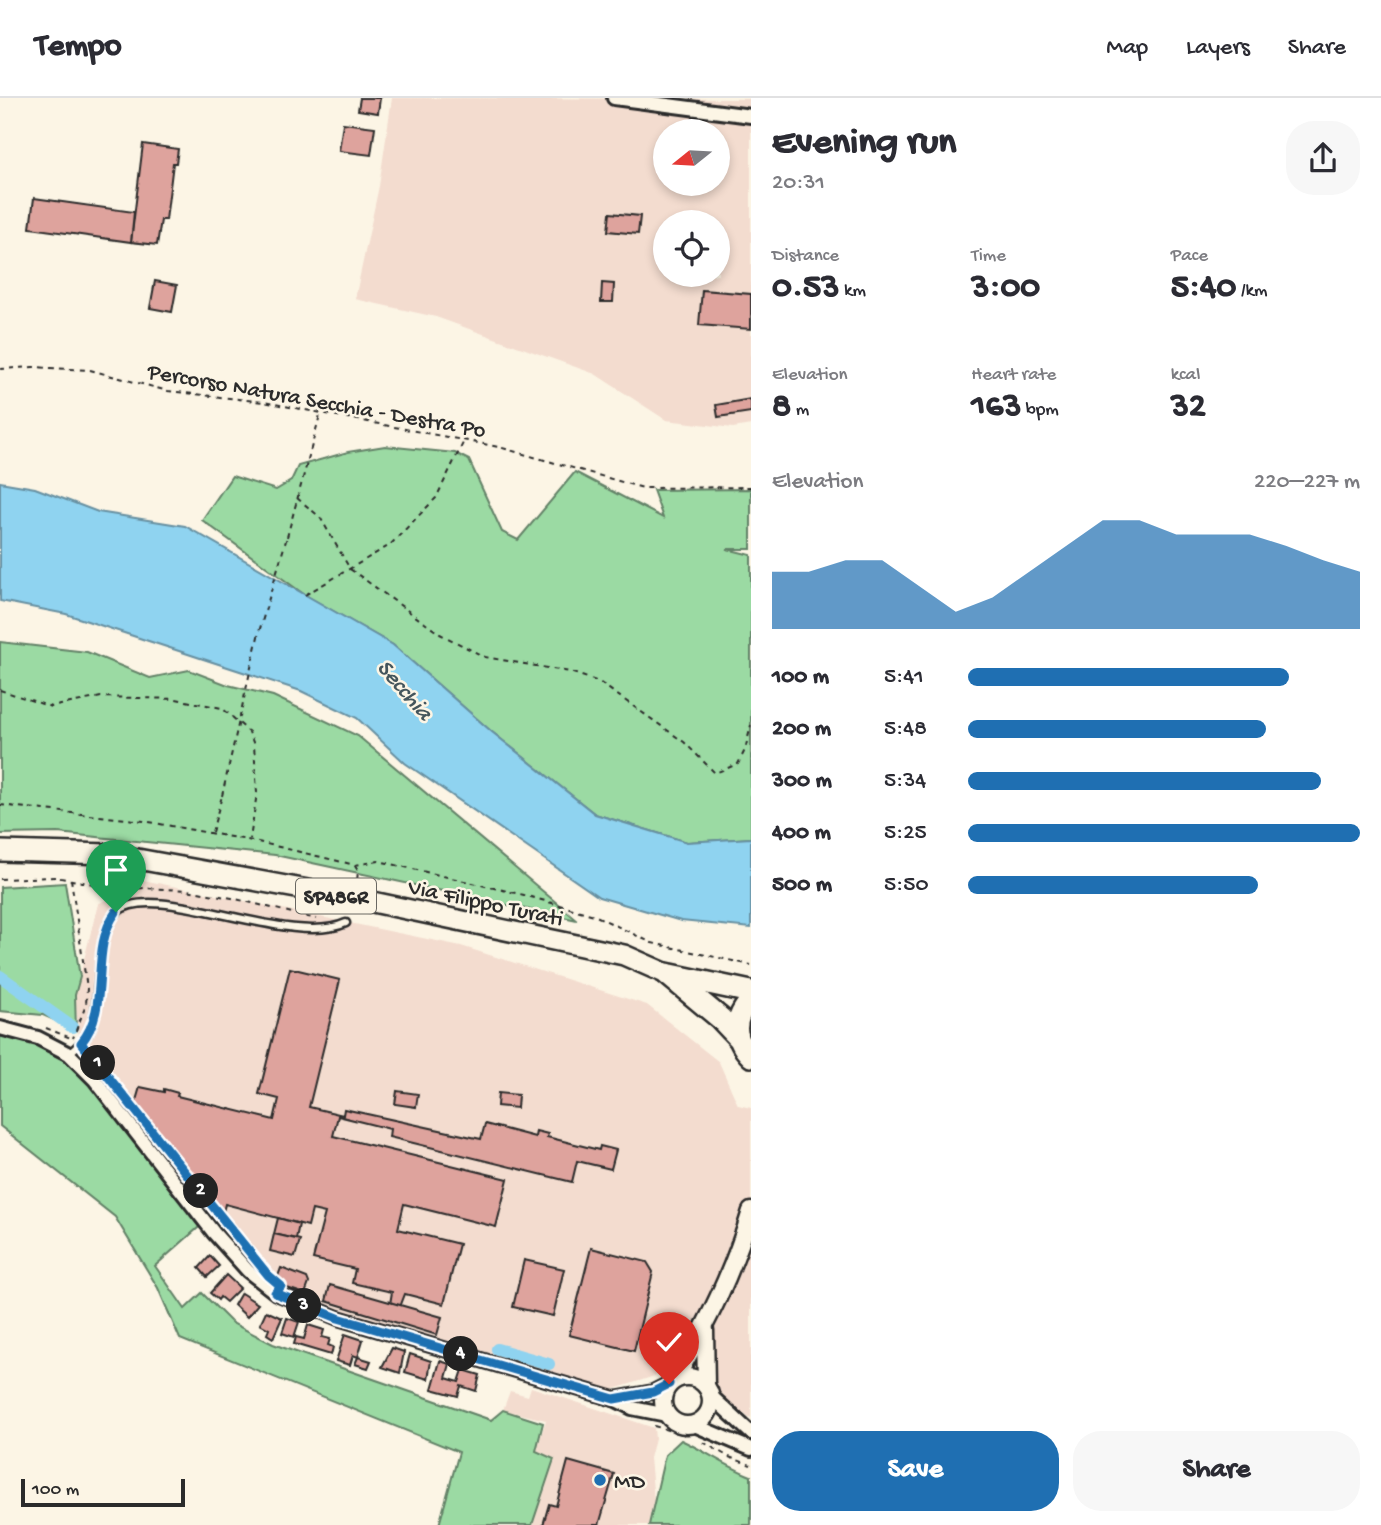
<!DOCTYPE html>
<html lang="en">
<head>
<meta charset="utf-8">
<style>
	body { margin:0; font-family:"Gochi Hand",sans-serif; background:#f7f7f7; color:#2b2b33; height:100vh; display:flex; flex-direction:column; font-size:26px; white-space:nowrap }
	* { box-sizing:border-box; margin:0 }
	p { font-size:23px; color:#7c7c81 }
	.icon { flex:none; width:38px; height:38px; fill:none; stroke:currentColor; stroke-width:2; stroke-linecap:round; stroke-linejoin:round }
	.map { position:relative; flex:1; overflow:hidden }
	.drawer { display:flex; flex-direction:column; background:#fff; width:630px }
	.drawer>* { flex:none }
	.needle { width:46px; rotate:252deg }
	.buttons { position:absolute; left:653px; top:21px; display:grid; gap:14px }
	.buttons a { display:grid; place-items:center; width:77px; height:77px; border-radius:50%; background:#fff; box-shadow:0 4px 10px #0003; font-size:35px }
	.scale { position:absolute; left:21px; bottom:18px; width:164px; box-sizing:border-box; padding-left:7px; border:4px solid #2b2b2b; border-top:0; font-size:19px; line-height:24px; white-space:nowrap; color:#2b2b2b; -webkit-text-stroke:5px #fcf5e5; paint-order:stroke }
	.pin { position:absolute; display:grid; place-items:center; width:60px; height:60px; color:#fff; margin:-72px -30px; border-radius:50% 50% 50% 0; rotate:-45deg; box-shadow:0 0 7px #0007 }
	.pin .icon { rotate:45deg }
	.km { position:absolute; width:35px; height:35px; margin:-18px; border-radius:50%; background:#222; color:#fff; font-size:19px; line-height:35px; text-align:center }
	.round { display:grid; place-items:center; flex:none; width:74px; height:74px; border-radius:28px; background:#f7f7f7 }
	.summary { display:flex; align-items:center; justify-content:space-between; height:119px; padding:0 21px }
	h1 { font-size:38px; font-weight:700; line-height:52px }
	.metrics { display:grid; grid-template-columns:repeat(3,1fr); gap:10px; height:119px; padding:7px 21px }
	.metrics div { display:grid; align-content:center }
	.metrics b { font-size:35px; font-weight:700 }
	.metrics small { font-size:19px; font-weight:400 }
	.metrics p { font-size:19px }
	.chart { height:196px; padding:14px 21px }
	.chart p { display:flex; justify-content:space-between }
	.chart svg { width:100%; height:126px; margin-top:7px; fill:#1f6fb2; opacity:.7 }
	.cta { display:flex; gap:14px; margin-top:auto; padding:14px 21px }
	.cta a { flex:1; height:80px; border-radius:28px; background:#1f6fb2; color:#fff; font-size:28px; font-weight:700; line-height:80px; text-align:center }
	.cta a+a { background:#f7f7f7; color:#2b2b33 }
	ul { padding:0 21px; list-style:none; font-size:23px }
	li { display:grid; grid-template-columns:112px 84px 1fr; align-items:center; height:52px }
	li i { height:18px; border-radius:9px; background:#1f6fb2 }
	header { display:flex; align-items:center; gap:42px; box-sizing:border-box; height:98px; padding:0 35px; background:#fff; border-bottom:2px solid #e1e1e2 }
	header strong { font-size:33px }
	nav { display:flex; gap:38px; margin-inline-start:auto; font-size:24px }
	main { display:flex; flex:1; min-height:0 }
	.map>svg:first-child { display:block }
	.built { fill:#f3dccf; fill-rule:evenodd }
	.green { fill:#9bdaa3; stroke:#638267; stroke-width:2 }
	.water { fill:#8fd3f0; stroke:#6790a1; stroke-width:2 }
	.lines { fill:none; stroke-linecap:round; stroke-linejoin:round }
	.canal { stroke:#8fd3f0; stroke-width:12 }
	.building { fill:#dea39d; stroke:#2b2b2b; stroke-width:2 }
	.service-casing { stroke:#2b2b2b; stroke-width:11 }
	.minor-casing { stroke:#2b2b2b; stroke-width:18 }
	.tertiary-casing { stroke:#2b2b2b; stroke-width:21 }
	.primary-casing { stroke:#2b2b2b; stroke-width:24 }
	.trunk-casing { stroke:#2b2b2b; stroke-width:26 }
	.path { stroke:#2b2b2b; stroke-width:2; stroke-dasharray:5 5; stroke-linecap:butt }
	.service { stroke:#fcf5e5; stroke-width:6 }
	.minor { stroke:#fcf5e5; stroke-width:12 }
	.tertiary { stroke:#fcf5e5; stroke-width:16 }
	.primary { stroke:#fcf5e5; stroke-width:19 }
	.trunk { stroke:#fcf5e5; stroke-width:21 }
	.path-bridge { stroke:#2b2b2b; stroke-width:2; stroke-dasharray:5 5; stroke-linecap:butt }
	.route-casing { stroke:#fff; stroke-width:14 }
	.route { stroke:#1f6fb2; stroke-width:9 }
	.poi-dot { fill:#1f6fb2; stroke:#fcf5e5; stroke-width:2.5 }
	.labels { text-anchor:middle; stroke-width:5; stroke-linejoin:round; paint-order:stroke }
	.shield { fill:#fcf5e5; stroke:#6a6863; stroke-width:2 }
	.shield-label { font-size:21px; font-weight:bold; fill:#2b2b2b }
	.street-label { font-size:23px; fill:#2b2b2b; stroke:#fcf5e5 }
	.poi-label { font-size:23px; fill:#2b2b2b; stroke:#fcf5e5; text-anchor:start }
	.water-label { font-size:24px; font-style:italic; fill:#44555c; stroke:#fcf5e5 }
</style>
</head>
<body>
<header>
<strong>Tempo</strong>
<nav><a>Map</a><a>Layers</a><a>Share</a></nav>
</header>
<main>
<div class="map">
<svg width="751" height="1427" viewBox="0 0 751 1427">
	<rect width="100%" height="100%" fill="#fcf5e5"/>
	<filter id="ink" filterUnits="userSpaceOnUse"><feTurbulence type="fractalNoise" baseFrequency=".0143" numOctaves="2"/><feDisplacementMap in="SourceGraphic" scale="14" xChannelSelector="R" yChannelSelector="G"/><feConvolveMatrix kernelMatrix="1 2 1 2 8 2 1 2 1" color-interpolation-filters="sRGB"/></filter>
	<g filter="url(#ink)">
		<g class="built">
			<path d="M392,0L751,1V327L733,330L666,322L595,276L436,219L355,201L379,88ZM665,33H718V86H665ZM665,124H718V177H665Z"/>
			<path d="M143,782L461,848L647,907L719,964L738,1007L751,1010V1320L733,1309L712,1285L713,1254L686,1239L661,1276L608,1293L307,1202L255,1169L80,954L75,897L98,806Z"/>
			<path d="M531,1289L654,1330L655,1341L650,1360L654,1403L648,1427H532L554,1362L536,1353L546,1322L503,1312L510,1293L528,1298Z"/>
		</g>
		<g class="green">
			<path d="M385,348L455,355L469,362L502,434L518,442L575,374L663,420L653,392L751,391V451H727L751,457V740L687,744L595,716L492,634L393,547L305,497L202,422L232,378L276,392L291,383L298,368L348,354Z"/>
			<path d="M0,544L87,554L150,580L189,572L228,587L273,598L358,638L577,822L275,757L58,735L0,736Z"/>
			<path d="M65,785L80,879L75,897L76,932L43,917L0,913V789Z"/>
			<path d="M0,938L33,945L62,961L89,986L199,1129L155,1168L185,1211L202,1195L232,1225L273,1246L491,1322L503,1312L543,1325L536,1353L554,1361L532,1427H439L459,1354L180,1241L158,1190L115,1119L0,1028Z"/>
			<path d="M681,1342C705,1353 726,1368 751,1378V1427H649L665,1357Z"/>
		</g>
		<path class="water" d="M0,384L35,390L98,414L185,428L393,547L492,634L595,716L687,744L751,740V830L681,823L599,799L405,665L357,620L301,593L66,516L0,503Z"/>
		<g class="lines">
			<g class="canal">
				<path d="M0,878L72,929"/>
				<path d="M497,1251L549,1266"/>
			</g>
		</g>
		<g class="building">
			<path d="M360,0H380L378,15L358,12Z"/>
			<path d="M343,25L375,29L371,57L339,53Z"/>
			<path d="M143,46L178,51L176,65H173L166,122H161L157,147L131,144Z"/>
			<path d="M34,100L134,114L131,144L30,130Z"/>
			<path d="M610,115L640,118L638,136L608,133Z"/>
			<path d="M155,183L177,187L172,214L150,210Z"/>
			<path d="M602,185L614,186L613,204H601Z"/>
			<path d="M702,192L751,196V231L699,227Z"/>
			<path d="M751,301V314L718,319L716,307Z"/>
			<path d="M290,870L340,882L309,1009L343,1017L344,1011L481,1041L485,1026L535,1039L536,1033L548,1036L547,1039L599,1052L600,1048L616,1052L611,1071L577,1063L572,1084L389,1039L390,1031L338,1018L333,1038L508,1081L496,1129L404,1106L398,1131L459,1146L444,1206L405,1196L400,1209L390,1206L392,1194L352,1185L355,1171L313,1161L325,1115L312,1112L308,1128L225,1106L223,1114H221L135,1006L140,989L164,994V991L178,995L177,998L274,1022L279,1001L259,996Z"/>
			<path d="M397,993L418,996L416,1009L395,1006Z"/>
			<path d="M498,995L518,997L517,1010L497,1008Z"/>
			<path d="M278,1120L299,1126L296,1141L274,1136Z"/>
			<path d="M274,1136L300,1142L295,1159L270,1153Z"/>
			<path d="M591,1150L647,1164L653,1174L634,1253L569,1237Z"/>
			<path d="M210,1158L219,1168L207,1179L199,1170Z"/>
			<path d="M524,1162L564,1171L553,1218L513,1209Z"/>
			<path d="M281,1170L307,1180L309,1185L305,1196L287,1190L277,1181Z"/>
			<path d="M226,1177L240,1190L226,1204L220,1199L218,1202L210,1195Z"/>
			<path d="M330,1187L442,1219L437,1237L326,1203Z"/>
			<path d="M241,1195L258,1206L247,1219L234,1207Z"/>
			<path d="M266,1213L282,1220L273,1240L267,1236L269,1231L260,1226Z"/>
			<path d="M287,1220L299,1224L294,1239L282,1235Z"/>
			<path d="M308,1227L324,1232L322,1239L330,1241L328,1247L333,1249L331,1257L294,1246L296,1239L304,1241Z"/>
			<path d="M345,1236L363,1242L358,1259L353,1257L350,1267L336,1263Z"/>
			<path d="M392,1250L404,1254L400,1275L382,1269Z"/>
			<path d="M410,1256L431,1263L428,1281L405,1274Z"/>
			<path d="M358,1259L371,1263L368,1270L355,1266Z"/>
			<path d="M440,1263L450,1266L446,1280L459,1284L463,1272L480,1277L476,1293L461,1288L458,1298L432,1291Z"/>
			<path d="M568,1363L614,1376L599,1427H543L549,1406L556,1408Z"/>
		</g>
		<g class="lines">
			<defs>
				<path id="service" d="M69,956C76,949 86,942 90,932C103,903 94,834 117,814C154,781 290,851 346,825"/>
				<g id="minor">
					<path d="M614,0L751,18"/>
					<path d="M0,930L38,940L69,956L95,982L214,1135L248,1173L276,1195L338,1220L614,1301L632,1310L667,1317"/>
					<path d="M710,1297L751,1335"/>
					<path d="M614,1301L653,1294L669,1286"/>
					<path d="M692,1326L751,1351"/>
				</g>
				<g id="tertiary">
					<path d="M705,1232L706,1288"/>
					<circle cx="687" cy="1303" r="24"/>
					<path d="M676,1280C708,1223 732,1177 751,1113"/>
				</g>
				<g id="primary">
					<path d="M0,753L110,756L368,803L624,857L667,876"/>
					<path d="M751,902C733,919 733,942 751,959"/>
				</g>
				<g id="trunk">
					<path d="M667,876L720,920L738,939"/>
					<path d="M671,877L751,894"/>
				</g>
			</defs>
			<use href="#service" class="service-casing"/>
			<use href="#minor" class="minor-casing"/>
			<use href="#tertiary" class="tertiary-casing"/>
			<use href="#primary" class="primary-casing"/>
			<use href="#trunk" class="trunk-casing"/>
			<g class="path">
				<path d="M0,271L33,269L90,272L168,293L264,304L499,349L643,390L751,389"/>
				<path d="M297,400L320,419L350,471L440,536L485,559L570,574L599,584L684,644L715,675L738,666L745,652L751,627"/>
				<path d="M287,439L320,317"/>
				<path d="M305,497L390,447L436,400L464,343"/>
				<path d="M0,592L51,609L101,599L176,601L222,610L249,634L254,647L257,695L250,741"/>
				<path d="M0,707L144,723L258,744L355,767L379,763L524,797L594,817L652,845L751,867"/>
				<path d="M212,734L222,698"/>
				<path d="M355,767L358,772L357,784"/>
				<path d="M0,781L55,779L127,792L144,790L187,792L232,800L316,821"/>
				<path d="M71,781L87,890L86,907L73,940"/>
				<path d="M46,930L73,941"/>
				<path d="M88,952L260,1166"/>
				<path d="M654,1328L685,1337"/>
				<path d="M703,1344L729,1359L751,1367"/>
			</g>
			<use href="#service" class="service"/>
			<use href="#minor" class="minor"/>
			<use href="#tertiary" class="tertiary"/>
			<use href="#primary" class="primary"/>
			<use href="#trunk" class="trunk"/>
			<path class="path-bridge" d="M222,698L259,534L287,439"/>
		</g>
	</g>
	<g class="lines" filter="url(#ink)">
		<defs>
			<path id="route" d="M116,814C88,852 112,908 81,945L268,1177L281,1188L275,1195L338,1220L614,1301L653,1294L669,1286"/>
		</defs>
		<use href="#route" class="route-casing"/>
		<use href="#route" class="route"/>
	</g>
	<circle class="poi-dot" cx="600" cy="1382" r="7"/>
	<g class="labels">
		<rect class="shield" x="296" y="780.5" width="80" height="35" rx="5"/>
		<g class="shield-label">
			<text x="336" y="805">SP486R</text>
		</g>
		<g class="street-label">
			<text transform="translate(317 301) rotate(10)" y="8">Percorso Natura Secchia - Destra Po</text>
			<text transform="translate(486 803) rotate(12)" y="8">Via Filippo Turati</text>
		</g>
		<g class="poi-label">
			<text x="614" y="1390">MD</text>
		</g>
		<g class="water-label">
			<text transform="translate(406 591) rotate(49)" y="8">Secchia</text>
		</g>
	</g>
</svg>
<div class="buttons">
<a><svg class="needle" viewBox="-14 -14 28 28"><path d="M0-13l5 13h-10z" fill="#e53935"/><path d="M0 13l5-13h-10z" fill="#7c7c81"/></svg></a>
<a><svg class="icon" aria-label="locate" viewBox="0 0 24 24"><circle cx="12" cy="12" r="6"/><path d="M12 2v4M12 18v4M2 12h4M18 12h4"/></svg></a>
</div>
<div class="scale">100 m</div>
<div class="pin" style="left:116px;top:814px;background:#1e9e55"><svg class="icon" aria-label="arrive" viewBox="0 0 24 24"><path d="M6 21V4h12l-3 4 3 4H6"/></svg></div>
<div class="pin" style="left:669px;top:1286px;background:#d93025"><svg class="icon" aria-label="check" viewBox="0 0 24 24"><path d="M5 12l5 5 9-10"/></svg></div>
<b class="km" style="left:98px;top:965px">1</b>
<b class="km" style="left:201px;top:1093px">2</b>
<b class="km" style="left:304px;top:1208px">3</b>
<b class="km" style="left:461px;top:1256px">4</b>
</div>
<section class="drawer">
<div class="summary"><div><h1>Evening run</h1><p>20:31</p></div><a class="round"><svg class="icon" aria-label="share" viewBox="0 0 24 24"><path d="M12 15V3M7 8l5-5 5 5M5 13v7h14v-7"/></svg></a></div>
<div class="metrics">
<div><p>Distance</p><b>0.53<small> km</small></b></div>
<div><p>Time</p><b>3:00</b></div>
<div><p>Pace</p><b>5:40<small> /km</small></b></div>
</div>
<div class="metrics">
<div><p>Elevation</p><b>8<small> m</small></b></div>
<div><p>Heart rate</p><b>163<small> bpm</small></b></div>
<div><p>kcal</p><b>32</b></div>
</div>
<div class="chart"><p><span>Elevation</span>220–227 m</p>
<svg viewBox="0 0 160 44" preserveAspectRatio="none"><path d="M0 44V24L10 24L20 20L30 20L40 29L50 38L60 33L70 24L80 15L90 6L100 6L110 11L120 11L130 11L140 15L150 20L160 24V44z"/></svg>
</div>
<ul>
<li><b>100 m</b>5:41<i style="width:82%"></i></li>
<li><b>200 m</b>5:48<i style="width:76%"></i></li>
<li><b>300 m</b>5:34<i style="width:90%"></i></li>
<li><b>400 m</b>5:25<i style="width:100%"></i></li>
<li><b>500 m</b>5:50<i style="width:74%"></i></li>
</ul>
<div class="cta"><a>Save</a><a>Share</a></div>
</section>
</main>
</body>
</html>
